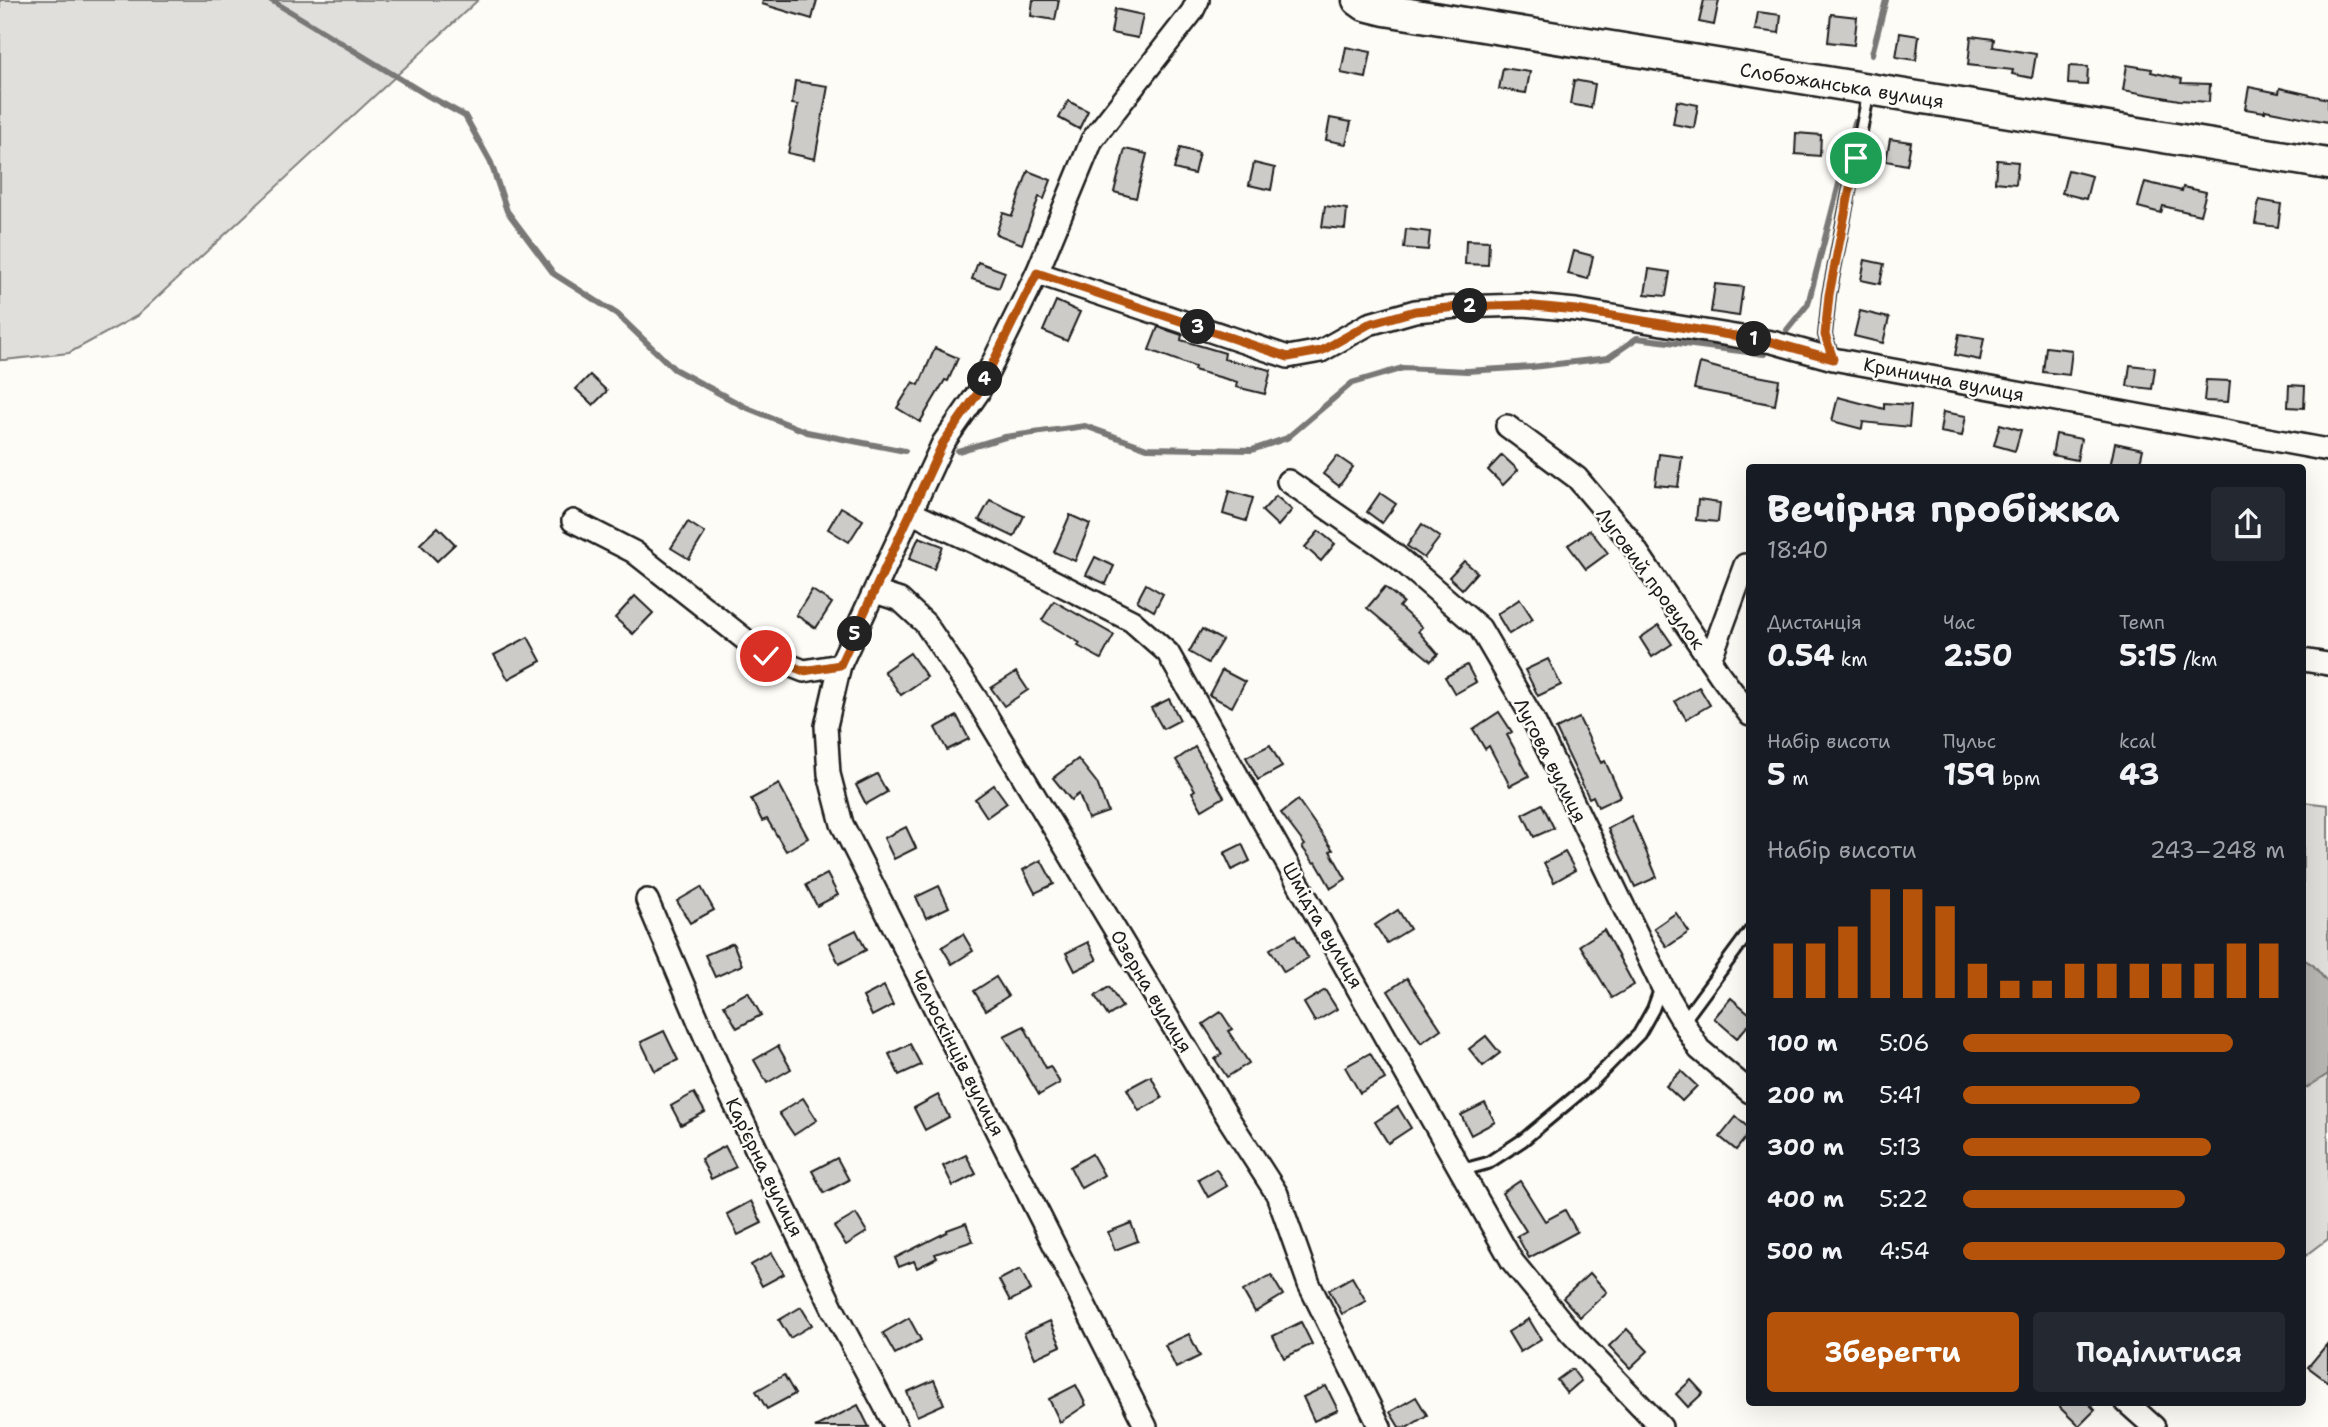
<!DOCTYPE html>
<html lang="uk">
<head>
<meta charset="utf-8">
<style>
	body { margin:0; font-family:"Shantell Sans",sans-serif; background:#242831; color:#f1f3f6; height:100vh; display:flex; flex-direction:column; font-size:26px; white-space:nowrap }
	* { box-sizing:border-box; margin:0 }
	p { font-size:23px; color:#9ea1a6 }
	.icon { flex:none; width:38px; height:38px; fill:none; stroke:currentColor; stroke-width:2; stroke-linecap:round; stroke-linejoin:round }
	.map { position:relative; flex:1; overflow:hidden }
	.drawer { position:absolute; left:1746px; top:464px; width:560px; height:942px; display:flex; flex-direction:column; background:#171b24; border-radius:7px; box-shadow:0 7px 28px #0002 }
	.drawer>* { flex:none }
	.pin { position:absolute; display:grid; place-items:center; width:60px; height:60px; color:#fff; margin:-30px; border:4px solid #fff; border-radius:50%; box-shadow:0 2px 7px #0007 }
	.km { position:absolute; width:35px; height:35px; margin:-18px; border-radius:50%; background:#222; color:#fff; font-size:19px; line-height:35px; text-align:center }
	.round { display:grid; place-items:center; flex:none; width:74px; height:74px; border-radius:7px; background:#242831 }
	.summary { display:flex; align-items:center; justify-content:space-between; height:119px; padding:0 21px }
	h1 { font-size:38px; font-weight:700; line-height:52px }
	.figures { display:grid; grid-template-columns:repeat(3,1fr); gap:10px; height:119px; padding:7px 21px }
	.figures div { display:grid; align-content:center }
	.figures b { font-size:30px; font-weight:700 }
	.figures small { font-size:19px; font-weight:400 }
	.figures p { font-size:19px }
	.chart { height:196px; padding:14px 21px }
	.chart p { display:flex; justify-content:space-between }
	.chart svg { width:100%; height:126px; margin-top:7px; stroke:#b45309; stroke-width:6 }
	.cta { display:flex; gap:14px; margin-top:auto; padding:14px 21px }
	.cta a { flex:1; height:80px; border-radius:7px; background:#b45309; color:#fff; font-size:28px; font-weight:700; line-height:80px; text-align:center }
	.cta a+a { background:#242831; color:#f1f3f6 }
	ul { padding:0 21px; list-style:none; font-size:23px }
	li { display:grid; grid-template-columns:112px 84px 1fr; align-items:center; height:52px }
	li i { height:18px; border-radius:9px; background:#b45309 }
	.map>svg:first-child { display:block }
	.green { fill:#e0dfdb; stroke:#7e7e7c; stroke-width:2 }
	.water { fill:#b7b6b2; stroke:#797876; stroke-width:2 }
	.lines { fill:none; stroke-linecap:round; stroke-linejoin:round }
	.stream { stroke:#797876; stroke-width:6 }
	.building { fill:#cccbc8; stroke:#1c1c1c; stroke-width:2 }
	.lane-casing { stroke:#1c1c1c; stroke-width:16 }
	.street-casing { stroke:#1c1c1c; stroke-width:26 }
	.secondary-casing { stroke:#1c1c1c; stroke-width:35 }
	.lane { stroke:#fdfcf7; stroke-width:10 }
	.street { stroke:#fdfcf7; stroke-width:21 }
	.secondary { stroke:#fdfcf7; stroke-width:30 }
	.route-casing { stroke:#fff; stroke-width:14 }
	.route { stroke:#b45309; stroke-width:9 }
	.labels { text-anchor:middle; stroke-width:5; stroke-linejoin:round; paint-order:stroke }
	.street-label { font-size:19px; fill:#1c1c1c; stroke:#fdfcf7 }
</style>
</head>
<body>
<div class="map">
<svg width="2328" height="1427" viewBox="0 0 2328 1427">
	<rect width="100%" height="100%" fill="#fdfcf7"/>
	<filter id="ink" filterUnits="userSpaceOnUse"><feTurbulence type="fractalNoise" baseFrequency=".0143" numOctaves="2"/><feDisplacementMap in="SourceGraphic" scale="14" xChannelSelector="R" yChannelSelector="G"/><feConvolveMatrix kernelMatrix="1 2 1 2 8 2 1 2 1" color-interpolation-filters="sRGB"/></filter>
	<g filter="url(#ink)">
		<g class="green">
			<path d="M0,0H478L137,316L69,353L4,360H0Z"/>
			<path d="M2303,802L2328,805V983L2313,965L2303,959Z"/>
			<path d="M2328,1074V1239L2303,1258V1090Z"/>
		</g>
		<path class="water" d="M2303,959L2313,965L2328,983V1074L2303,1090Z"/>
		<g class="lines">
			<g class="stream">
				<path d="M271,0L425,94L465,116L491,163L507,211L554,274L617,314L674,369L745,407L807,432L905,451"/>
				<path d="M1872,54L1886,0"/>
				<path d="M1787,330L1808,304L1855,122"/>
				<path d="M958,451L1005,437L1085,426L1147,448L1252,450L1287,438L1352,383L1403,368L1467,371L1532,367L1608,358L1637,338L1764,354"/>
			</g>
		</g>
		<g class="building">
			<path d="M763,0H817L812,19L762,4Z"/>
			<path d="M1033,0H1059L1055,20L1031,16Z"/>
			<path d="M1704,0H1719L1714,25L1699,22Z"/>
			<path d="M1115,9L1143,15L1138,38L1111,33Z"/>
			<path d="M1758,12L1781,15L1779,33L1755,30Z"/>
			<path d="M1831,14L1857,17L1854,45L1828,42Z"/>
			<path d="M1900,33L1919,36L1916,60L1896,57Z"/>
			<path d="M1971,36L1994,39L1993,47L2036,54L2032,78L2012,74L2013,70L1968,65Z"/>
			<path d="M1346,47L1371,52L1366,78L1341,73Z"/>
			<path d="M2127,65L2152,69L2151,72L2182,79L2181,83L2210,84L2209,102L2179,100L2123,90Z"/>
			<path d="M2069,66L2088,67L2087,85L2068,84Z"/>
			<path d="M1503,68L1530,72L1526,93L1499,89Z"/>
			<path d="M1574,80L1595,84L1591,108L1570,104Z"/>
			<path d="M795,81L828,86L815,159L788,153L798,105L792,104Z"/>
			<path d="M2249,87L2279,93L2280,88L2328,99V122L2265,110V112L2245,109Z"/>
			<path d="M1068,101L1088,111L1079,129L1059,118Z"/>
			<path d="M1677,101L1698,105L1694,128L1673,124Z"/>
			<path d="M1330,118L1351,122L1346,144L1326,140Z"/>
			<path d="M1796,133L1821,135L1820,156L1795,154Z"/>
			<path d="M1890,139L1911,142L1907,165L1886,161Z"/>
			<path d="M1180,148L1199,153L1194,174L1174,169Z"/>
			<path d="M1125,149L1147,154L1136,198L1114,192Z"/>
			<path d="M1997,160L2018,162L2016,184L1995,182Z"/>
			<path d="M1254,163L1275,168L1271,190L1249,185Z"/>
			<path d="M2068,170L2092,176L2086,199L2062,193Z"/>
			<path d="M1028,171L1051,180L1044,199L1039,197L1022,244L996,234L1003,213L1012,216Z"/>
			<path d="M2145,182L2182,191L2183,187L2206,192L2200,215L2163,206L2161,213L2138,207Z"/>
			<path d="M2259,200L2281,204L2278,227L2255,224Z"/>
			<path d="M1325,206L1347,209L1345,229L1322,227Z"/>
			<path d="M1406,229L1430,232L1428,250L1404,248Z"/>
			<path d="M1466,240L1489,241L1488,265L1465,264Z"/>
			<path d="M1574,251L1593,256L1588,279L1568,274Z"/>
			<path d="M1865,260L1884,264L1880,284L1861,280Z"/>
			<path d="M978,262L1005,272L999,288L972,279Z"/>
			<path d="M1649,269L1670,272L1666,296L1645,294Z"/>
			<path d="M1715,284L1743,287L1739,316L1711,312Z"/>
			<path d="M1056,301L1080,312L1067,341L1043,331Z"/>
			<path d="M1860,311L1889,318L1883,343L1854,336Z"/>
			<path d="M1158,327L1182,335L1181,340L1225,353L1224,359L1271,370L1265,394L1236,387L1237,382L1194,370L1195,367L1149,350Z"/>
			<path d="M1959,334L1984,338L1980,360L1955,355Z"/>
			<path d="M2046,347L2072,350L2069,375L2043,372Z"/>
			<path d="M935,348L958,358L948,381L945,380L920,422L897,408L913,382L919,385Z"/>
			<path d="M1700,363L1725,370L1779,380L1775,405L1694,389Z"/>
			<path d="M2130,365L2155,368L2152,389L2127,386Z"/>
			<path d="M590,375L607,391L593,405L576,389Z"/>
			<path d="M2206,380L2230,381L2228,402L2204,401Z"/>
			<path d="M2289,385L2305,386L2304,408L2288,407Z"/>
			<path d="M1838,397L1884,409V403L1911,405L1909,427L1863,422L1862,429L1832,421Z"/>
			<path d="M1943,412L1966,416L1962,436L1940,432Z"/>
			<path d="M2000,424L2021,430L2015,451L1994,445Z"/>
			<path d="M2056,434L2081,439L2077,460L2052,455Z"/>
			<path d="M2115,443L2143,449L2139,467H2110Z"/>
			<path d="M1659,454L1682,457L1678,487L1655,485Z"/>
			<path d="M1502,455L1518,470L1503,485L1488,470Z"/>
			<path d="M1337,456L1353,467L1339,486L1323,474Z"/>
			<path d="M1229,491L1253,498L1246,521L1223,514Z"/>
			<path d="M1380,493L1396,504L1382,523L1367,512Z"/>
			<path d="M1276,496L1292,510L1278,526L1262,511Z"/>
			<path d="M990,500L1024,516L1014,537L979,520Z"/>
			<path d="M1698,500L1720,503L1718,522L1696,520Z"/>
			<path d="M841,507L863,520L849,542L828,529Z"/>
			<path d="M1070,515L1090,524L1075,561L1054,552Z"/>
			<path d="M688,522L705,533L689,559L671,548Z"/>
			<path d="M1422,524L1440,537L1424,558L1407,546Z"/>
			<path d="M438,527L455,544L437,561L420,544Z"/>
			<path d="M1590,530L1608,553L1586,569L1568,545Z"/>
			<path d="M1319,531L1335,544L1321,561L1305,547Z"/>
			<path d="M919,537L943,546L934,569L909,559Z"/>
			<path d="M1095,557L1114,566L1106,584L1086,575Z"/>
			<path d="M1464,561L1477,572L1462,589L1449,577Z"/>
			<path d="M1146,584L1163,594L1154,611L1137,601Z"/>
			<path d="M1385,587L1403,602L1399,607L1422,627L1418,631L1438,654L1431,661L1367,608Z"/>
			<path d="M812,590L832,603L816,628L796,615Z"/>
			<path d="M635,596L653,613L633,634L615,618Z"/>
			<path d="M1520,599L1533,619L1509,634L1497,614Z"/>
			<path d="M1054,601L1114,635L1101,659L1078,646L1080,643L1042,620Z"/>
			<path d="M1659,625L1672,644L1652,657L1640,638Z"/>
			<path d="M1202,629L1222,640L1208,663L1189,652Z"/>
			<path d="M528,637L541,661L508,679L494,655Z"/>
			<path d="M910,653L927,677L901,695L884,671Z"/>
			<path d="M1548,659L1561,685L1538,696L1525,670Z"/>
			<path d="M1467,665L1476,682L1455,694L1445,677Z"/>
			<path d="M1222,670L1245,682L1232,707L1209,695Z"/>
			<path d="M1016,672L1028,690L1004,706L991,688Z"/>
			<path d="M1699,687L1710,705L1686,719L1675,701Z"/>
			<path d="M1169,699L1180,720L1163,729L1151,708Z"/>
			<path d="M1499,712L1512,732L1507,735L1529,776L1510,786L1489,746L1485,749L1473,729Z"/>
			<path d="M957,716L969,739L947,750L935,728Z"/>
			<path d="M1579,718L1601,763L1605,761L1621,796L1598,807L1593,796L1589,798L1556,729Z"/>
			<path d="M1270,745L1282,767L1258,780L1246,757Z"/>
			<path d="M1195,747L1224,797L1202,810L1192,792L1195,790L1176,760Z"/>
			<path d="M1078,759L1097,783L1108,812L1088,819L1079,794L1071,800L1053,778Z"/>
			<path d="M877,774L887,792L866,804L856,785Z"/>
			<path d="M779,784L808,838L786,851L767,819L762,821L751,799Z"/>
			<path d="M994,785L1007,803L987,817L975,799Z"/>
			<path d="M1298,800L1333,850L1330,851L1346,879L1331,888L1316,862L1314,863L1302,847L1305,845L1281,813Z"/>
			<path d="M1542,804L1554,828L1534,837L1523,814Z"/>
			<path d="M1631,816L1657,877L1635,887L1608,829Z"/>
			<path d="M906,827L916,848L894,859L884,838Z"/>
			<path d="M1242,844L1250,861L1232,870L1224,853Z"/>
			<path d="M1565,852L1575,870L1554,882L1544,863Z"/>
			<path d="M1041,860L1054,884L1035,893L1023,870Z"/>
			<path d="M827,874L838,895L817,906L806,885Z"/>
			<path d="M939,886L949,907L926,918L916,897Z"/>
			<path d="M701,887L714,910L690,923L677,901Z"/>
			<path d="M1398,910L1410,929L1387,943L1375,925Z"/>
			<path d="M1676,913L1689,932L1667,947L1654,928Z"/>
			<path d="M856,930L866,950L839,964L829,943Z"/>
			<path d="M1604,930L1634,985L1612,998L1580,945Z"/>
			<path d="M963,934L973,951L952,964L942,947Z"/>
			<path d="M1295,935L1308,958L1284,972L1270,949Z"/>
			<path d="M1088,942L1097,960L1075,971L1066,953Z"/>
			<path d="M733,943L742,965L715,977L705,955Z"/>
			<path d="M996,977L1008,996L986,1010L974,991Z"/>
			<path d="M1407,978L1441,1029L1421,1043L1388,991Z"/>
			<path d="M884,986L893,1005L872,1016L863,997Z"/>
			<path d="M1109,987L1122,1007L1108,1016L1095,996Z"/>
			<path d="M1325,990L1337,1009L1315,1022L1304,1003Z"/>
			<path d="M748,992L761,1015L737,1028L724,1005Z"/>
			<path d="M1731,998L1750,1014V1023L1737,1038L1714,1018Z"/>
			<path d="M1221,1012L1232,1029L1228,1031L1249,1063L1227,1077L1215,1059L1222,1054L1203,1024Z"/>
			<path d="M1024,1026L1046,1068L1050,1066L1060,1083L1039,1095L1004,1036Z"/>
			<path d="M664,1031L678,1060L655,1071L641,1042Z"/>
			<path d="M1486,1036L1500,1053L1483,1066L1469,1049Z"/>
			<path d="M910,1044L921,1065L899,1075L889,1054Z"/>
			<path d="M778,1046L791,1069L767,1083L754,1060Z"/>
			<path d="M1370,1053L1385,1079L1360,1093L1345,1067Z"/>
			<path d="M1681,1071L1697,1086L1682,1101L1666,1086Z"/>
			<path d="M1151,1076L1162,1098L1139,1111L1127,1089Z"/>
			<path d="M694,1093L705,1112L681,1125L671,1106Z"/>
			<path d="M938,1095L949,1117L925,1130L914,1108Z"/>
			<path d="M803,1098L817,1120L794,1135L779,1113Z"/>
			<path d="M1485,1103L1495,1122L1471,1135L1461,1115Z"/>
			<path d="M1398,1107L1411,1128L1388,1143L1375,1122Z"/>
			<path d="M1736,1117L1750,1129V1132L1736,1150L1720,1137Z"/>
			<path d="M725,1146L736,1167L711,1179L701,1159Z"/>
			<path d="M1092,1154L1104,1175L1081,1188L1070,1167Z"/>
			<path d="M966,1155L976,1174L953,1186L943,1166Z"/>
			<path d="M837,1158L849,1180L824,1193L812,1171Z"/>
			<path d="M1216,1169L1227,1186L1208,1197L1198,1179Z"/>
			<path d="M1520,1181L1545,1221L1565,1210L1577,1232L1529,1258L1517,1236L1526,1231L1502,1193Z"/>
			<path d="M751,1201L762,1223L738,1235L727,1214Z"/>
			<path d="M856,1214L867,1232L846,1245L834,1227Z"/>
			<path d="M966,1223L973,1241L935,1254L937,1258L917,1268L914,1261L899,1267L895,1258L947,1232V1230Z"/>
			<path d="M1131,1223L1138,1241L1115,1250L1108,1232Z"/>
			<path d="M772,1253L784,1274L762,1286L751,1265Z"/>
			<path d="M1020,1269L1031,1290L1010,1301L999,1280Z"/>
			<path d="M1590,1273L1607,1292L1580,1317L1563,1298Z"/>
			<path d="M1271,1275L1283,1295L1255,1312L1243,1291Z"/>
			<path d="M1352,1277L1366,1301L1342,1314L1329,1290Z"/>
			<path d="M801,1307L812,1325L790,1338L779,1320Z"/>
			<path d="M909,1318L921,1340L895,1354L883,1333Z"/>
			<path d="M1529,1319L1541,1339L1520,1352L1508,1332Z"/>
			<path d="M1050,1321L1061,1346L1035,1358L1024,1333Z"/>
			<path d="M1301,1322L1312,1344L1284,1358L1273,1336Z"/>
			<path d="M1627,1329L1648,1351L1630,1368L1609,1346Z"/>
			<path d="M1189,1334L1200,1356L1176,1368L1165,1345Z"/>
			<path d="M2328,1343V1382L2308,1367Z"/>
			<path d="M1572,1369L1581,1381L1567,1393L1557,1380Z"/>
			<path d="M784,1375L795,1394L767,1409L756,1391Z"/>
			<path d="M934,1380L944,1404L917,1416L907,1392Z"/>
			<path d="M1691,1380L1703,1393L1688,1407L1676,1394Z"/>
			<path d="M1076,1385L1086,1405L1060,1422L1049,1399Z"/>
			<path d="M1326,1386L1338,1410L1314,1421L1303,1397Z"/>
			<path d="M1416,1397L1427,1415L1408,1427H1399L1390,1412Z"/>
			<path d="M2054,1402H2087L2095,1410L2079,1426Z"/>
			<path d="M858,1405L869,1427H815Z"/>
		</g>
		<g class="lines">
			<defs>
				<g id="lane">
					<path d="M1833,359L1825,335L1829,295L1869,90"/>
					<path d="M1682,1023L1750,931"/>
					<path d="M1462,1170L1488,1163L1523,1140L1589,1085L1639,1034L1653,1009L1661,987"/>
				</g>
				<g id="street">
					<path d="M1037,273L1288,357L1321,351L1369,324L1415,311L1458,307L1524,305L1576,310L1772,342L1833,359L2328,450"/>
					<path d="M1507,426L1577,478L1627,537L1720,675L1750,715"/>
					<path d="M1288,481L1395,555L1480,628L1532,717L1662,986L1699,1049L1750,1092"/>
					<path d="M910,512L1008,558L1132,621L1168,653L1512,1261L1571,1333L1661,1427"/>
					<path d="M573,521L634,552L766,656L804,671L840,665"/>
					<path d="M875,592L900,600L925,623L977,700L1230,1121L1277,1194L1309,1284L1380,1427"/>
					<path d="M1710,660L1745,565H1750"/>
					<path d="M2303,660L2328,664"/>
					<path d="M647,900L727,1088L833,1309L896,1427"/>
					<path d="M2126,1402L2154,1427"/>
					<path d="M1146,1427L842,824L829,774L826,726L840,665L943,443L978,393L1037,273L1092,140L1192,12L1198,0"/>
				</g>
				<path id="secondary" d="M1358,0L1365,5L1385,10L2328,164"/>
			</defs>
			<use href="#lane" class="lane-casing"/>
			<use href="#street" class="street-casing"/>
			<use href="#secondary" class="secondary-casing"/>
			<use href="#lane" class="lane"/>
			<use href="#street" class="street"/>
			<use href="#secondary" class="secondary"/>
		</g>
	</g>
	<g class="lines" filter="url(#ink)">
		<defs>
			<path id="route" d="M766,656L804,671L840,665L943,443L978,393L1037,273L1288,357L1321,351L1369,324L1415,311L1458,307L1524,305L1576,310L1772,342L1833,359L1825,335L1829,295L1856,158"/>
		</defs>
		<use href="#route" class="route-casing"/>
		<use href="#route" class="route"/>
	</g>
	<g class="labels">
		<g class="street-label">
			<text transform="translate(1842 85) rotate(9)" y="7">Слобожанська вулиця</text>
			<text transform="translate(1944 379) rotate(11)" y="7">Кринична вулиця</text>
			<text transform="translate(1651 578) rotate(54)" y="7">Луговий провулок</text>
			<text transform="translate(1551 760) rotate(63)" y="7">Лугова вулиця</text>
			<text transform="translate(1323 925) rotate(60)" y="7">Шмідта вулиця</text>
			<text transform="translate(1152 991) rotate(59)" y="7">Озерна вулиця</text>
			<text transform="translate(958 1053) rotate(63)" y="7">Челюскінців вулиця</text>
			<text transform="translate(765 1167) rotate(64)" y="7">Кар'єрна вулиця</text>
		</g>
	</g>
</svg>
<div class="pin" style="left:1856px;top:158px;background:#1e9e55"><svg class="icon" aria-label="arrive" viewBox="0 0 24 24"><path d="M6 21V4h12l-3 4 3 4H6"/></svg></div>
<div class="pin" style="left:766px;top:656px;background:#d93025"><svg class="icon" aria-label="check" viewBox="0 0 24 24"><path d="M5 12l5 5 9-10"/></svg></div>
<b class="km" style="left:1754px;top:339px">1</b>
<b class="km" style="left:1470px;top:306px">2</b>
<b class="km" style="left:1198px;top:327px">3</b>
<b class="km" style="left:985px;top:379px">4</b>
<b class="km" style="left:855px;top:634px">5</b>
<section class="drawer">
<div class="summary"><div><h1>Вечірня пробіжка</h1><p>18:40</p></div><a class="round"><svg class="icon" aria-label="share" viewBox="0 0 24 24"><path d="M12 15V3M7 8l5-5 5 5M5 13v7h14v-7"/></svg></a></div>
<div class="figures">
<div><p>Дистанція</p><b>0.54<small> km</small></b></div>
<div><p>Час</p><b>2:50</b></div>
<div><p>Темп</p><b>5:15<small> /km</small></b></div>
</div>
<div class="figures">
<div><p>Набір висоти</p><b>5<small> m</small></b></div>
<div><p>Пульс</p><b>159<small> bpm</small></b></div>
<div><p>kcal</p><b>43</b></div>
</div>
<div class="chart"><p><span>Набір висоти</span>243–248 m</p>
<svg viewBox="0 0 160 44" preserveAspectRatio="none"><path d="M5 44V25M15 44V25M25 44V19M35 44V6M45 44V6M55 44V12M65 44V32M75 44V38M85 44V38M95 44V32M105 44V32M115 44V32M125 44V32M135 44V32M145 44V25M155 44V25"/></svg>
</div>
<ul>
<li><b>100 m</b>5:06<i style="width:84%"></i></li>
<li><b>200 m</b>5:41<i style="width:55%"></i></li>
<li><b>300 m</b>5:13<i style="width:77%"></i></li>
<li><b>400 m</b>5:22<i style="width:69%"></i></li>
<li><b>500 m</b>4:54<i style="width:100%"></i></li>
</ul>
<div class="cta"><a>Зберегти</a><a>Поділитися</a></div>
</section>
</div>
</body>
</html>
